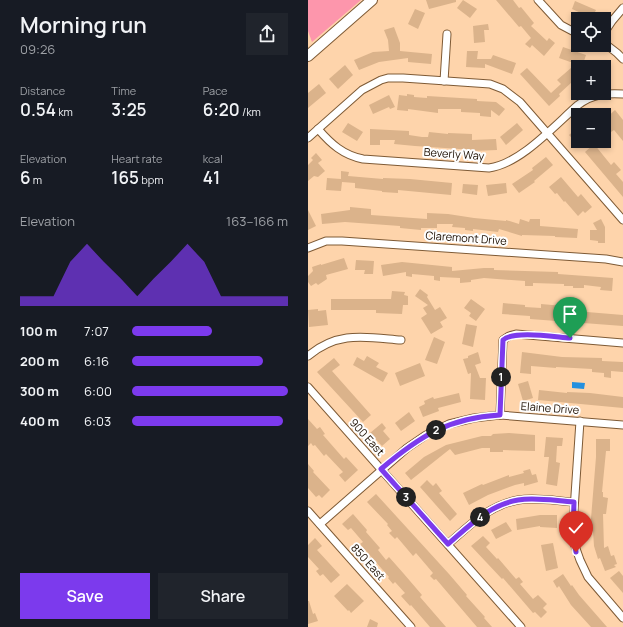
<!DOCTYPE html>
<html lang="en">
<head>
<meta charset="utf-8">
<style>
	body { margin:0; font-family:Manrope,sans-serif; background:#20242c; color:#f1f3f6; height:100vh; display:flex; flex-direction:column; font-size:15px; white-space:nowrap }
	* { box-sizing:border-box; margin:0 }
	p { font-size:13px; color:#9ea1a6 }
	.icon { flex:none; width:22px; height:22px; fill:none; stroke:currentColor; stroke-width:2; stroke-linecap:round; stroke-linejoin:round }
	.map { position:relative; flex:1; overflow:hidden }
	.panel { display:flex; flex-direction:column; background:#171b24; width:308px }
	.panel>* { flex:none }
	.fabs { position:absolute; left:263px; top:12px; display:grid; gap:8px }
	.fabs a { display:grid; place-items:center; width:40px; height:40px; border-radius:0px; background:#171b24; box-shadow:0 2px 6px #0003; font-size:20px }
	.pin { position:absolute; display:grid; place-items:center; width:34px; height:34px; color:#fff; margin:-41px -17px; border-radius:50% 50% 50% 0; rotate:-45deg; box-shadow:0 0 4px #0007 }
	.pin .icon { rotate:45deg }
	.km { position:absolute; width:20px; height:20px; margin:-10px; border-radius:50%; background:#222; color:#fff; font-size:11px; line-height:20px; text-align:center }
	.round { display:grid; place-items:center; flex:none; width:42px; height:42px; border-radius:0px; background:#20242c }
	.summary { display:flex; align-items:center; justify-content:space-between; height:68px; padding:0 20px }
	h1 { font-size:22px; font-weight:600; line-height:30px }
	.metrics { display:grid; grid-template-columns:repeat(3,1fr); gap:6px; height:68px; padding:4px 20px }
	.metrics div { display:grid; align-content:center }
	.metrics b { font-size:17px; font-weight:600 }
	.metrics small { font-size:11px; font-weight:400 }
	.metrics p { font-size:11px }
	.chart { height:112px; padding:8px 20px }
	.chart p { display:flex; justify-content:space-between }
	.chart svg { width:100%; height:72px; margin-top:4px; fill:#7c3aed; opacity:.7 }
	.action { display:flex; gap:8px; margin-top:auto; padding:8px 20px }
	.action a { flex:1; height:46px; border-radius:0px; background:#7c3aed; color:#fff; font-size:16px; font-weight:600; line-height:46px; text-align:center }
	.action a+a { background:#20242c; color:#f1f3f6 }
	ul { padding:0 20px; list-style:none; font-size:13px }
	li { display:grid; grid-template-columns:64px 48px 1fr; align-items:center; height:30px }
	li i { height:10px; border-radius:5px; background:#7c3aed }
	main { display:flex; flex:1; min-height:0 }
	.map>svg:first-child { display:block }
	.green { fill:#fd96ac }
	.water { fill:#2490df }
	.building { fill:#dbb38b }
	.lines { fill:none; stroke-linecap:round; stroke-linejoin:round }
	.minor-casing { stroke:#7e5a35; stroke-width:9 }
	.secondary-casing { stroke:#7e5a35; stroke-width:12 }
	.minor { stroke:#fff; stroke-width:7 }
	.secondary { stroke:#fff; stroke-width:10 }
	.route-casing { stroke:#fff; stroke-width:8 }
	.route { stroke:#7c3aed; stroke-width:5 }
	.labels { text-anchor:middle; stroke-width:4; stroke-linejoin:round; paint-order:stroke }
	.street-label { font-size:11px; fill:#1c0e01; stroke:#fefefe }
</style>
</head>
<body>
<main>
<section class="panel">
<div class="summary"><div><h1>Morning run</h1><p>09:26</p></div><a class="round"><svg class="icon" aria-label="share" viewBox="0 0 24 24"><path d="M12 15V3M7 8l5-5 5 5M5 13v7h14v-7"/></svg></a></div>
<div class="metrics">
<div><p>Distance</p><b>0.54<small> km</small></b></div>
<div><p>Time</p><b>3:25</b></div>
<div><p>Pace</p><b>6:20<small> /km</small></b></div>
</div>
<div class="metrics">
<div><p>Elevation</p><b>6<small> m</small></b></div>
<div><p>Heart rate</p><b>165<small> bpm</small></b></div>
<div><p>kcal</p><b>41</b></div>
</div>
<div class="chart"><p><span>Elevation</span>163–166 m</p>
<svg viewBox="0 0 160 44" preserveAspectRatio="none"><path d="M0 44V38L10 38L20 38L30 17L40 6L50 17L60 27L70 38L80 27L90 17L100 6L110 17L120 38L130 38L140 38L150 38L160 38V44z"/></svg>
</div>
<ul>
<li><b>100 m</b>7:07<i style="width:51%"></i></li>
<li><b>200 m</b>6:16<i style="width:84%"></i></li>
<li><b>300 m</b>6:00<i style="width:100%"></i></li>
<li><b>400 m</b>6:03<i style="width:97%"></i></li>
</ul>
<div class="action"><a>Save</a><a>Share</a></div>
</section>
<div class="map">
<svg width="315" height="627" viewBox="0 0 315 627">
	<rect width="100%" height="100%" fill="#fed4ab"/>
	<path class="green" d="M0,0H53L4,42L0,31Z"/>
	<path class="water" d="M264,382L277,383L276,389L264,388Z"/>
	<g class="building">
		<path d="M118,0H148V2L121,9Z"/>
		<path d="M155,0L169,9L162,18L149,8Z"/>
		<path d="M188,0H205L211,8L213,7L226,23L223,26L239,41L241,38L247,43L236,56L224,45L222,48L217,44L223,38L213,26L211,27Z"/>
		<path d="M267,1L288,10L284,18L264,9Z"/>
		<path d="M107,9L117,13L110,29L100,24Z"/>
		<path d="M180,24L181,30H176L177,42L166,43L165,26Z"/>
		<path d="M86,27L92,43V51L124,54L123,64L100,62V58L71,62L51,70L46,60L65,52L81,51L80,40L76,30Z"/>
		<path d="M255,47L278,55L274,67H264L268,64L251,58Z"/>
		<path d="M159,51H170L169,59H183L185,55L208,63L204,74L177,64V68L158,67Z"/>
		<path d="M292,60L297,67H281Z"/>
		<path d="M37,65L45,75L30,89L21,79Z"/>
		<path d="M219,68L243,93L253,84L249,80L263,68L269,75H270V83L267,86L264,82L251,94L252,96L241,106L212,74Z"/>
		<path d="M11,84L18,93L0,108V93Z"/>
		<path d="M99,94L106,95V97L119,98V96L169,99V101L188,102L197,109L191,116L183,110V117L172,116V113L153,112V109H130V113L100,109V111L89,110L91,95L99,96Z"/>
		<path d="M81,95L87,107L82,109L81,107L65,114L61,105Z"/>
		<path d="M307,110L315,120V141L306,130L303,132L302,131L296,136V120Z"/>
		<path d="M40,123L55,132L49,141L34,132Z"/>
		<path d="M209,123L215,130L198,145L192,137Z"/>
		<path d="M270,127V145L261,135Z"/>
		<path d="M62,129L101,131V135L114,137H120L121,132L140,134V133L164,134V140L188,139L189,150L166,151V150L107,146L86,144L87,140H72V145H62Z"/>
		<path d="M286,144L303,165L306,162L313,170L308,174L315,182V197L277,152Z"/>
		<path d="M8,153L14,160L10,163L17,171L10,177L6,176L0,181V165L5,160L3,158Z"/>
		<path d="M238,157L245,165L226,181L227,182L211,193L204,184L225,170L224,168Z"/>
		<path d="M33,171L41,172L40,176L75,179V178L102,179L144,183L143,195L90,190V193L74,192V191L47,188V183L34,182L33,191L18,190L19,178L33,179Z"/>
		<path d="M253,177L270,197L273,194L284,207L277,213L275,211L270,216L257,201L256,202L249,193L247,194L241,187Z"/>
		<path d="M198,183L199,193L180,196L178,185Z"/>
		<path d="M155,184L170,185L169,195L154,193Z"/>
		<path d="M42,207L63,209V215L119,219V213L140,214L166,218L198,221V220L211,224L212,219L221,222L222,219H232V226L270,229L269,238L247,237V236L214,235V236L191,229L190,232L165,229V231L157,230V228L144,227L145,224H129V228H113V230L92,228V226L37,222L14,224L13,214L42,210Z"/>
		<path d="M0,210L8,226L0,230Z"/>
		<path d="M293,219L297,227V243H290V241L282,240V230H289L285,223Z"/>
		<path d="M36,258L40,269L18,275L19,279L10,285L8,283L3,286L0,282V276L5,271L4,267L13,264V265Z"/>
		<path d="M48,260L66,261L65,274H56L57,270H47Z"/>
		<path d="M94,262L144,267V271L176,268H186V270L250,272V274L305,278L304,291L292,290L293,287L276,285V288H265V286H256V284L225,283V286H217V281L176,278L163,280V282L152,283V278L132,277V281L126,280V276L104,274V277L98,276V272L75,276L73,265Z"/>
		<path d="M112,289L120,295L119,297L127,310L132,307L139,318L132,322L135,327L123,334L113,318L119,314L115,308L120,305L107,296Z"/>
		<path d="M84,291L97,292L96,295L100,296V305H95L94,314L68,313V310H23V299H83Z"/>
		<path d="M163,299L177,309L168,321L161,316L163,313L156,308Z"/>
		<path d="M195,303L217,305V307L233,308V304L267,307V311L315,315V326L222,319V316L194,314Z"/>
		<path d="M10,309V311L18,310L20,325L1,327L0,310Z"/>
		<path d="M158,324L169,326L165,347L154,344Z"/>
		<path d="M126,337L137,342L129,364L117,360Z"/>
		<path d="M170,352L173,363L167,365L172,378H178L177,400L162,399L163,373L160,374L155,359L160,358V356Z"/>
		<path d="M214,352L254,357L294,358V361L315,362V372L303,371V378L296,377V373L284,372V369L248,367V368L223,366V374L212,373Z"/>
		<path d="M59,356L71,363L68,367L80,373L75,382L45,365L49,357L56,361Z"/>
		<path d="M26,358L32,365L24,371L63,415L55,422L9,372Z"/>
		<path d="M112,363L117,376L92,386L87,373Z"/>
		<path d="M220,381L225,398L215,401L210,384Z"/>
		<path d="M231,390L259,393V392L282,393L315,397V408L230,400Z"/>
		<path d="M151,393L153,402L130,408L131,411L115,417L111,407L117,404L116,401L125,397L126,399Z"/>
		<path d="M101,412L107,421L93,431L87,423Z"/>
		<path d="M0,419L9,429L12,427L17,434L15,435L36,459L38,457L50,470L37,482L31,475L35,472L18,454L16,456L7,445L5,446L3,443L0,446Z"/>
		<path d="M74,423L78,428L75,431L82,439L74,446L62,433Z"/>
		<path d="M201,433L227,435V451L195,450V452H182V448H174L147,455L142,449L103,480L97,473L116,457L138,445L174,436H183L185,434Z"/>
		<path d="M238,437L255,438L254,446H249L248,462L252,463L249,486L238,484L241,457H236Z"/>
		<path d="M288,439H302V451H298L294,492H295V497L300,498L298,514H295L296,548L300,546L303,556L306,555L309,564L306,565L308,567L297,571L292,558L290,559L286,546L285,531H282L288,457Z"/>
		<path d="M0,464L6,471L5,472L22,490L14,498L11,495L8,497L0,488Z"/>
		<path d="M222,469L224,475L228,474L230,482L216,486V483L207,485L180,495L161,505L155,493L174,484L175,485L201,475V477L216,473L215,471Z"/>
		<path d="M119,480L125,486L128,483L134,491L131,493L149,514L142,521L112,487Z"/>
		<path d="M68,494L141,574L159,595L158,596L177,617L176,618L184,627H169L128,579L126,580L122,576L125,573L108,553L105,556L89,537L87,539L81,533L84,531L79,525L80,524L59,502Z"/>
		<path d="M45,514L59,530L58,532L72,548L70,550L78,560L81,557L96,574L114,595L112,597L138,627H122L103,605L102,606L93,596L97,593L87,582L85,584L80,578L81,577L52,544L55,542L43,528L40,530L34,524Z"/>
		<path d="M232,515H249V528L232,527V526L209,530L208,519Z"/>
		<path d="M198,522L204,531L188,539L183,530Z"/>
		<path d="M175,536L182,543L178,547L189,559L190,558L208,579L211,577L215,582L212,584L225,599L230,595L239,604L235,608L239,612L233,618L227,612L225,613L195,578L194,579L163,546Z"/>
		<path d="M7,538L14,546L9,550L32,575L23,583L15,574L12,576L8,571L11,569L0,557V545Z"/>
		<path d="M245,543L250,568L238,571L233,545Z"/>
		<path d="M311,571L315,576V593L302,578Z"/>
		<path d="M255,574L263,586L264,585L271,595L299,627H283L263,605L251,586L249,588L245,581Z"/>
		<path d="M39,584L56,601L43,613L41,610L40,611L26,596Z"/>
		<path d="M0,601H1L5,614L7,613L10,621L0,624Z"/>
		<path d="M62,619L70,623L69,627H59Z"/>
	</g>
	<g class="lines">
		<defs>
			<g id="minor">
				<path d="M230,0L253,25L270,34"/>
				<path d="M296,33L304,21L315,8"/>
				<path d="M296,43L309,53L315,59"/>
				<path d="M136,81L139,34"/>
				<path d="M10,129C23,144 35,155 55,159L181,168C212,164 246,126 270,105C284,94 298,93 315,94"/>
				<path d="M0,138L54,90L73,80L80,78H95L182,84L195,89L212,102L315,220"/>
				<path d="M0,248L18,241H34L298,259L315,262"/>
				<path d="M0,356C30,331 56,337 93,340"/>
				<path d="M0,387L213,627"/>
				<path d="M192,415L195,340L201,336L208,334L315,343"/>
				<path d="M272,421L265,525L266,543L272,560L280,577L315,618"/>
				<path d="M0,511L103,627"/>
				<path d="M12,524L99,448L118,435L141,424L166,418L192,415L315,425"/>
				<path d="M140,544C161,526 181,505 210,500C228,497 248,501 266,502"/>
			</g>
			<path id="secondary" d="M0,56L64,0"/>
		</defs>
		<use href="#minor" class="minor-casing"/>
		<use href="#secondary" class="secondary-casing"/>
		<use href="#minor" class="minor"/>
		<use href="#secondary" class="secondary"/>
	</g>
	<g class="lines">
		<defs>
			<path id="route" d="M262,338C247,337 206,330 195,340L192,415C140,418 112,436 73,469L140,544C161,526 181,505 210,500C228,497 248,501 266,502L265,534L268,552"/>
		</defs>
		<use href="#route" class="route-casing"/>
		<use href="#route" class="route"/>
	</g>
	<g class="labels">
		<g class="street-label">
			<text transform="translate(146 154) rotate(4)" y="4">Beverly Way</text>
			<text transform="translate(158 238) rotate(4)" y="4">Claremont Drive</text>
			<text transform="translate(242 408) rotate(4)" y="4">Elaine Drive</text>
			<text transform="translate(59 437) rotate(48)" y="4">900 East</text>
			<text transform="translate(60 562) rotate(48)" y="4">850 East</text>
		</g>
	</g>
</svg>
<div class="fabs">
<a><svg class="icon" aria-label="locate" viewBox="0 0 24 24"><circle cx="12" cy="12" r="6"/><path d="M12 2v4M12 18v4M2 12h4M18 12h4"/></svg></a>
<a>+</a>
<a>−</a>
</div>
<div class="pin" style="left:262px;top:338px;background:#1e9e55"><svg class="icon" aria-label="arrive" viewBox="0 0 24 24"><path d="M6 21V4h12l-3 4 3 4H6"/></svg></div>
<div class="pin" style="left:268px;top:552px;background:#d93025"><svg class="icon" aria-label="check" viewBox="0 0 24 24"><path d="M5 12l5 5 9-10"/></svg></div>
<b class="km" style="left:193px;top:377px">1</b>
<b class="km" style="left:128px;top:430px">2</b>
<b class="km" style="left:98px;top:497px">3</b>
<b class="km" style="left:172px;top:517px">4</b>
</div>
</main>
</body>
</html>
